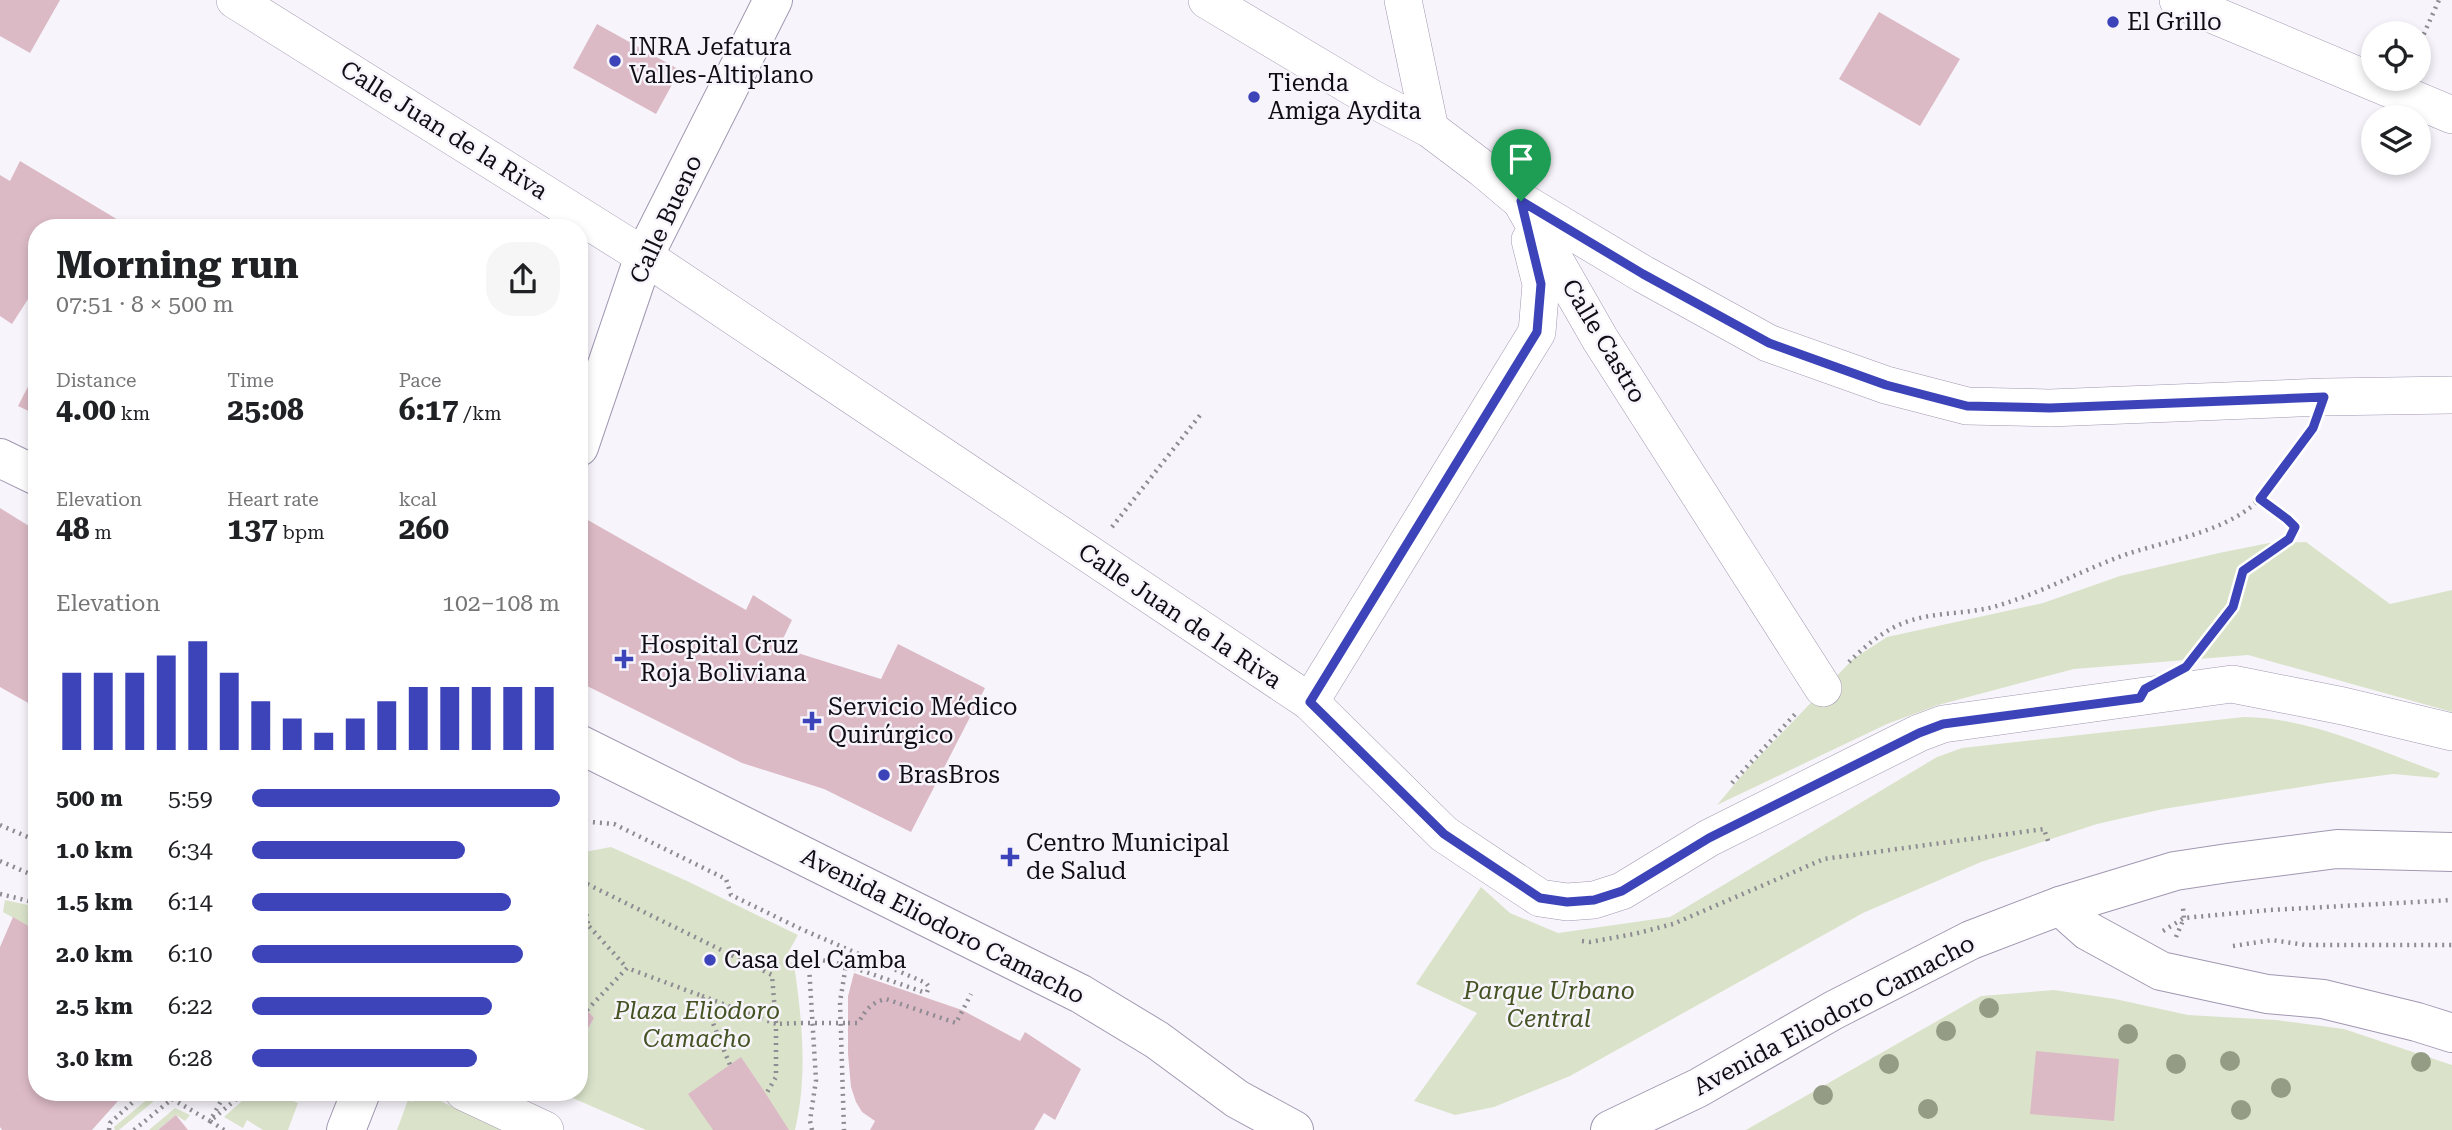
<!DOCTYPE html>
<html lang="en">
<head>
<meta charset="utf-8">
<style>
	body { margin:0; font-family:"Roboto Serif",serif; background:#f6f6f6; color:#202124; height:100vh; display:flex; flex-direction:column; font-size:26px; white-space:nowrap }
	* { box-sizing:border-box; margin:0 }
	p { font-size:23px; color:#757577 }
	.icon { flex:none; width:38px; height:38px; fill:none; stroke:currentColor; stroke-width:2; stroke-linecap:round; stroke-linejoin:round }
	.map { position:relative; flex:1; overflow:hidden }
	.sheet { position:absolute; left:28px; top:219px; width:560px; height:882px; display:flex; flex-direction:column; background:#fff; border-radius:28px; box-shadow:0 4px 10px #0003 }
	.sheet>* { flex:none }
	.tools { position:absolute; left:2361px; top:21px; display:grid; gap:14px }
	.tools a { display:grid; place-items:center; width:70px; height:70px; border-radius:50%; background:#fff; box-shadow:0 4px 10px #0003; font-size:35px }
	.pin { position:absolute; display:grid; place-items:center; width:60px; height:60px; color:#fff; margin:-72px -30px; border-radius:50% 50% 50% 0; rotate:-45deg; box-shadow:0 0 7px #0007 }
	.pin .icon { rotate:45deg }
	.round { display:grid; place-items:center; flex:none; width:74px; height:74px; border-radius:28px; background:#f6f6f6 }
	.headline { display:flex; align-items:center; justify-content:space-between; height:119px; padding:0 28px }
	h1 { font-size:38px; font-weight:700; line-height:52px }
	.figures { display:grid; grid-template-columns:repeat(3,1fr); gap:10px; height:119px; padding:7px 28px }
	.figures div { display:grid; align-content:center }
	.figures b { font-size:30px; font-weight:700 }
	.figures small { font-size:19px; font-weight:400 }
	.figures p { font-size:19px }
	.chart { height:196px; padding:14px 28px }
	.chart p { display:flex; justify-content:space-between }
	.chart svg { width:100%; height:126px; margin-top:7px; stroke:#3d44b9; stroke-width:6 }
	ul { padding:0 28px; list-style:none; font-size:23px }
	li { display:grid; grid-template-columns:112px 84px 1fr; align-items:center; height:52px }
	li i { height:18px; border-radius:9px; background:#3d44b9 }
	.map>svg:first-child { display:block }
	.green { fill:#dae3ca }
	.building { fill:#dcbac5 }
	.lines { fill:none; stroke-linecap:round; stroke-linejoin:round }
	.minor-casing { stroke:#a197b1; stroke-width:38 }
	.major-casing { stroke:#a197b1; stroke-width:40 }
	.path { stroke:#8e8b93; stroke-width:4.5; stroke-dasharray:2 5; stroke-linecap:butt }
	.minor { stroke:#fff; stroke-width:37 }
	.major { stroke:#fff; stroke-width:38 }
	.path-bridge { stroke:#8e8b93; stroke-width:4.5; stroke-dasharray:2 5; stroke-linecap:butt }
	.tree { fill:#959c85 }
	.route-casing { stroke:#fff; stroke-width:14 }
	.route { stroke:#3d44b9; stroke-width:9 }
	.poi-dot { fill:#3d44b9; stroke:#f7f5fb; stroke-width:2.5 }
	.labels { text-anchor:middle; stroke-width:5; stroke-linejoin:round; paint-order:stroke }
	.poi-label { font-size:24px; fill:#100d16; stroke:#f7f5fb; text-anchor:start }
	.street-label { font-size:24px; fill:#100d16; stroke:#f7f5fb }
	.park-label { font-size:24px; font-style:italic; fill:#455324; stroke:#f7f5fb }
</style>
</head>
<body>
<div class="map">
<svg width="2452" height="1130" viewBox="0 0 2452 1130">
	<rect width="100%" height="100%" fill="#f7f5fb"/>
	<g class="green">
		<path d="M2306,542L2390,604L2452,590V712L2248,655L2074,669L1938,705L1887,724L1717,805L1749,767L1853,659L1887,637L2043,603L2120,576L2219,553L2269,543Z"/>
		<path d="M2244,717C2313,718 2376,750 2440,773L2437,778L2393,774L2326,783L2163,809L2097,824L1981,862L1863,913L1570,1076L1494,1107L1455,1115L1414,1101L1477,1013L1416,984L1481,887L1510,913L1558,933L1670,917L1937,757L1962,748Z"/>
		<path d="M611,847L687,881L798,935L785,958L794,964C802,1019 808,1076 795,1130H646L559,1092H579V1044L594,1018L579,1001V853Z"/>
		<path d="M5,900L37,907V931L3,912Z"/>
		<path d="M2054,990L2115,999L2188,1015L2276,1020L2344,1029L2452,1065V1130H1746L1981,996Z"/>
		<path d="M252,1092H271L298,1103L288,1130H263L247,1120L243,1128L224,1117Z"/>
		<path d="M155,1093L160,1096L119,1130H115L114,1127Z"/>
		<path d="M423,1093L502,1130H397L408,1100L412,1102Z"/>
		<path d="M175,1108L190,1115L185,1121L176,1115L158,1130H149Z"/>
	</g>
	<g class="building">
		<path d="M0,0H60L30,53L0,36Z"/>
		<path d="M1879,12L1960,59L1920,126L1839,79Z"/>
		<path d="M597,24L680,70L656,114L573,68Z"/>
		<path d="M20,161L120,221L116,228H37V300L30,296L12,324L0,316V175L10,181Z"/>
		<path d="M37,369V415L18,406Z"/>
		<path d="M0,508L37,531V708L0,687Z"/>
		<path d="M579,515L746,610L753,595L792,620L781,643L801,654L881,679L898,644L985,688L911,832L824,789L742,763L579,682Z"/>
		<path d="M13,917L37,931V1092H126L92,1130H2L0,1127V947Z"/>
		<path d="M854,973L962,1010L1020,1041L1025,1032L1081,1069L1055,1120L1044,1113L1034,1130H870L875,1121L862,1112L856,1102L851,1087L848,1054V996Z"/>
		<path d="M579,1001L594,1018L579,1044Z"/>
		<path d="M2036,1051L2119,1059L2114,1121L2030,1114Z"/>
		<path d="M741,1057L766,1094L789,1130H713L688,1094Z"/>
		<path d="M176,1115L188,1130H158Z"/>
	</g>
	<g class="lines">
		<defs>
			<g id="minor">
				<path d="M235,0L644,256L1310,702L1444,834L1540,898L1567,902L1594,900L1622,891L1709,838L1919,733L1943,724L2232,684L2343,706L2452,732"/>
				<path d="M1207,0L1371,98L1430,129L1483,169L1521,201L1600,339L1823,688"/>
				<path d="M1403,0L1430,129"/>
				<path d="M2178,0L2452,115"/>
				<path d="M1521,201L1643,274L1768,343L1886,385L1967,406L2050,408L2324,397L2452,395"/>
				<path d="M1310,702L1537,332L1541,284L1530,240"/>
				<path d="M464,1092L545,1130"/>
			</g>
			<g id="major">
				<path d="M579,447L644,256L773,0"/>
				<path d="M0,458L37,476"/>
				<path d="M579,744L1081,994L1157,1040L1237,1099L1294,1130"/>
				<path d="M2060,906L2088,931L2161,971L2267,994L2323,999L2417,1022L2452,1033"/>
				<path d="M346,1130L361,1092"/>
				<path d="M1610,1130L1698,1088L1834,1010L1971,940L2060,906L2175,871L2228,863L2337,849L2452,852"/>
			</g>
		</defs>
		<use href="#minor" class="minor-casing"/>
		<use href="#major" class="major-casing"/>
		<g class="path">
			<path d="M2418,47L2439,0"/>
			<path d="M1112,527L1201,414"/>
			<path d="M2198,652L2233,607L2243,571L2289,539L2295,527L2287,519L2260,499"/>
			<path d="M1849,662C1865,646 1886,628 1909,621C1936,612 1966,614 1993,607C2040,594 2082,570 2127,554C2167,541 2217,533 2251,507C2273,489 2289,459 2306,436"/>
			<path d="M1732,783L1797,712"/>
			<path d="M579,821L614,824L726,879L731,895L801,929L926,983L929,987L927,992H923L846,965L840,1002L844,1130"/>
			<path d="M0,825L37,841"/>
			<path d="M0,861L37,877"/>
			<path d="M579,866L588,925"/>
			<path d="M581,881L772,975L776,1024L801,1023"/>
			<path d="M0,894L37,903"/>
			<path d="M2163,931L2184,918L2270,910L2452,900"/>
			<path d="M579,933L588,925L627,968"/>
			<path d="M2176,937L2184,918L2183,908"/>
			<path d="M1582,941L1590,942L1634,934L1673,924L1824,859L2044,829L2048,841"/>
			<path d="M2233,946L2272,940L2306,945H2452"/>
			<path d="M702,996L776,1024V1077L766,1094"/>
			<path d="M587,1010L627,968L702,996L730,1065"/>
			<path d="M848,1023H858C866,1010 870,1003 886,999L956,1023L971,994"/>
			<path d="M160,1092L210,1121L226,1092"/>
			<path d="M306,1092L314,1095"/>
			<path d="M109,1130L110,1123L144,1092"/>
			<path d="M134,1130L172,1099"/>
			<path d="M224,1130L210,1121L245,1092"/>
			<path d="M812,1130L810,1121L816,1080L809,966L816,959L846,965"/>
		</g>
		<use href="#minor" class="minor"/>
		<use href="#major" class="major"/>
		<path class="path-bridge" d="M801,1023H848"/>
	</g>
	<g class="tree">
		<circle cx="1989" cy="1008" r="10"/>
		<circle cx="1946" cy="1031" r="10"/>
		<circle cx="2128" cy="1034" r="10"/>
		<circle cx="2230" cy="1061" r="10"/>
		<circle cx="2421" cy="1062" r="10"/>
		<circle cx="1889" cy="1064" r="10"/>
		<circle cx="2176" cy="1064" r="10"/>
		<circle cx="2281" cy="1088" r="10"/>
		<circle cx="1823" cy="1095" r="10"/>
		<circle cx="1928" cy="1109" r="10"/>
		<circle cx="2241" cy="1110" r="10"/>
	</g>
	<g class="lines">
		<defs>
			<path id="route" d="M1521,201L1643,274L1769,343L1886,385L1967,406L2050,408L2324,397L2313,428L2260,499L2287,519L2295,527L2289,539L2243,571L2233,607L2186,667L2145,689L2140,698L1943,724L1919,733L1709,838L1622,891L1594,900L1567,902L1540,898L1444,834L1310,702L1537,332L1541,284Z"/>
		</defs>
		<use href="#route" class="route-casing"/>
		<use href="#route" class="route"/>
	</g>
	<g class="poi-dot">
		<circle cx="2113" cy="22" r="7"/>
		<circle cx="615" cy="61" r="7"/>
		<circle cx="1254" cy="97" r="7"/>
		<path d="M620.5 648.5h7v7h7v7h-7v7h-7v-7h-7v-7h7z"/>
		<path d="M808.5 710.5h7v7h7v7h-7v7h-7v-7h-7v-7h7z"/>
		<circle cx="884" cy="775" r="7"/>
		<path d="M1006.5 846.5h7v7h7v7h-7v7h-7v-7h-7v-7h7z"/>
		<circle cx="710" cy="960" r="7"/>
	</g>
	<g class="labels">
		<g class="poi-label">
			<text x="2127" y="30">El Grillo</text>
			<text x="629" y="55">INRA Jefatura<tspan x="629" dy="28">Valles-Altiplano</tspan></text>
			<text x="1268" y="91">Tienda<tspan x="1268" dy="28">Amiga Aydita</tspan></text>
			<text x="640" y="653">Hospital Cruz<tspan x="640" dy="28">Roja Boliviana</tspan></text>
			<text x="828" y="715">Servicio Médico<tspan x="828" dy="28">Quirúrgico</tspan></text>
			<text x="898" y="783">BrasBros</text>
			<text x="1026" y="851">Centro Municipal<tspan x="1026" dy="28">de Salud</tspan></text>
			<text x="724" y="968">Casa del Camba</text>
		</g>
		<g class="street-label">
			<text transform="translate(444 130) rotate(32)" y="8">Calle Juan de la Riva</text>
			<text transform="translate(666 219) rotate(-65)" y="8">Calle Bueno</text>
			<text transform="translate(1604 341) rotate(59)" y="8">Calle Castro</text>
			<text transform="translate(1180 616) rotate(34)" y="8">Calle Juan de la Riva</text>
			<text transform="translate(943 926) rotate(27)" y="8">Avenida Eliodoro Camacho</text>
			<text transform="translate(1834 1015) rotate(-28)" y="8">Avenida Eliodoro Camacho</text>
		</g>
		<g class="park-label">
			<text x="1549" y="999">Parque Urbano<tspan x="1549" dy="28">Central</tspan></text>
			<text x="697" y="1019">Plaza Eliodoro<tspan x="697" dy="28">Camacho</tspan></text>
		</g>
	</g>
</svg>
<div class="tools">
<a><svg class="icon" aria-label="locate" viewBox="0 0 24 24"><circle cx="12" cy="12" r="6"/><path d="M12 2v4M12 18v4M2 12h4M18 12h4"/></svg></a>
<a><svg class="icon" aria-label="layers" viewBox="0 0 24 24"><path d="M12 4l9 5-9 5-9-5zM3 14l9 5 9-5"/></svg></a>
</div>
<div class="pin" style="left:1521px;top:201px;background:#1e9e55"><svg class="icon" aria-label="arrive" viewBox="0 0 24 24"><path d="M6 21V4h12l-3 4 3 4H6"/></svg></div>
<section class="sheet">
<div class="headline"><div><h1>Morning run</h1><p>07:51 · 8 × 500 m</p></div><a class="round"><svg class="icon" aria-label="share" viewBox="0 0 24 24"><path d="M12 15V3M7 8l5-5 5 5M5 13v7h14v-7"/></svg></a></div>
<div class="figures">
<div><p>Distance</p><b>4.00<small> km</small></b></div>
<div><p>Time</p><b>25:08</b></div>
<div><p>Pace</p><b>6:17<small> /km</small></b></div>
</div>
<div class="figures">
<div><p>Elevation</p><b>48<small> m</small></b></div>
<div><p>Heart rate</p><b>137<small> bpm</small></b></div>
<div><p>kcal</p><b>260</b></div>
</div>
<div class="chart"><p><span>Elevation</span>102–108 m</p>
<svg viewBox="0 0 160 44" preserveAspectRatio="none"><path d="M5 44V17M15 44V17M25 44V17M35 44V11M45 44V6M55 44V17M65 44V27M75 44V33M85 44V38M95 44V33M105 44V27M115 44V22M125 44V22M135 44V22M145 44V22M155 44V22"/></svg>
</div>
<ul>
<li><b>500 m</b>5:59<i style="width:100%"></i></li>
<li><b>1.0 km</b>6:34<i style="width:69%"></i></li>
<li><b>1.5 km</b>6:14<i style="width:84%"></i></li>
<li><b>2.0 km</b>6:10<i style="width:88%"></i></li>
<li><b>2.5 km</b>6:22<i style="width:78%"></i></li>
<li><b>3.0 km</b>6:28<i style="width:73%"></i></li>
</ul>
</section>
</div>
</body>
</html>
